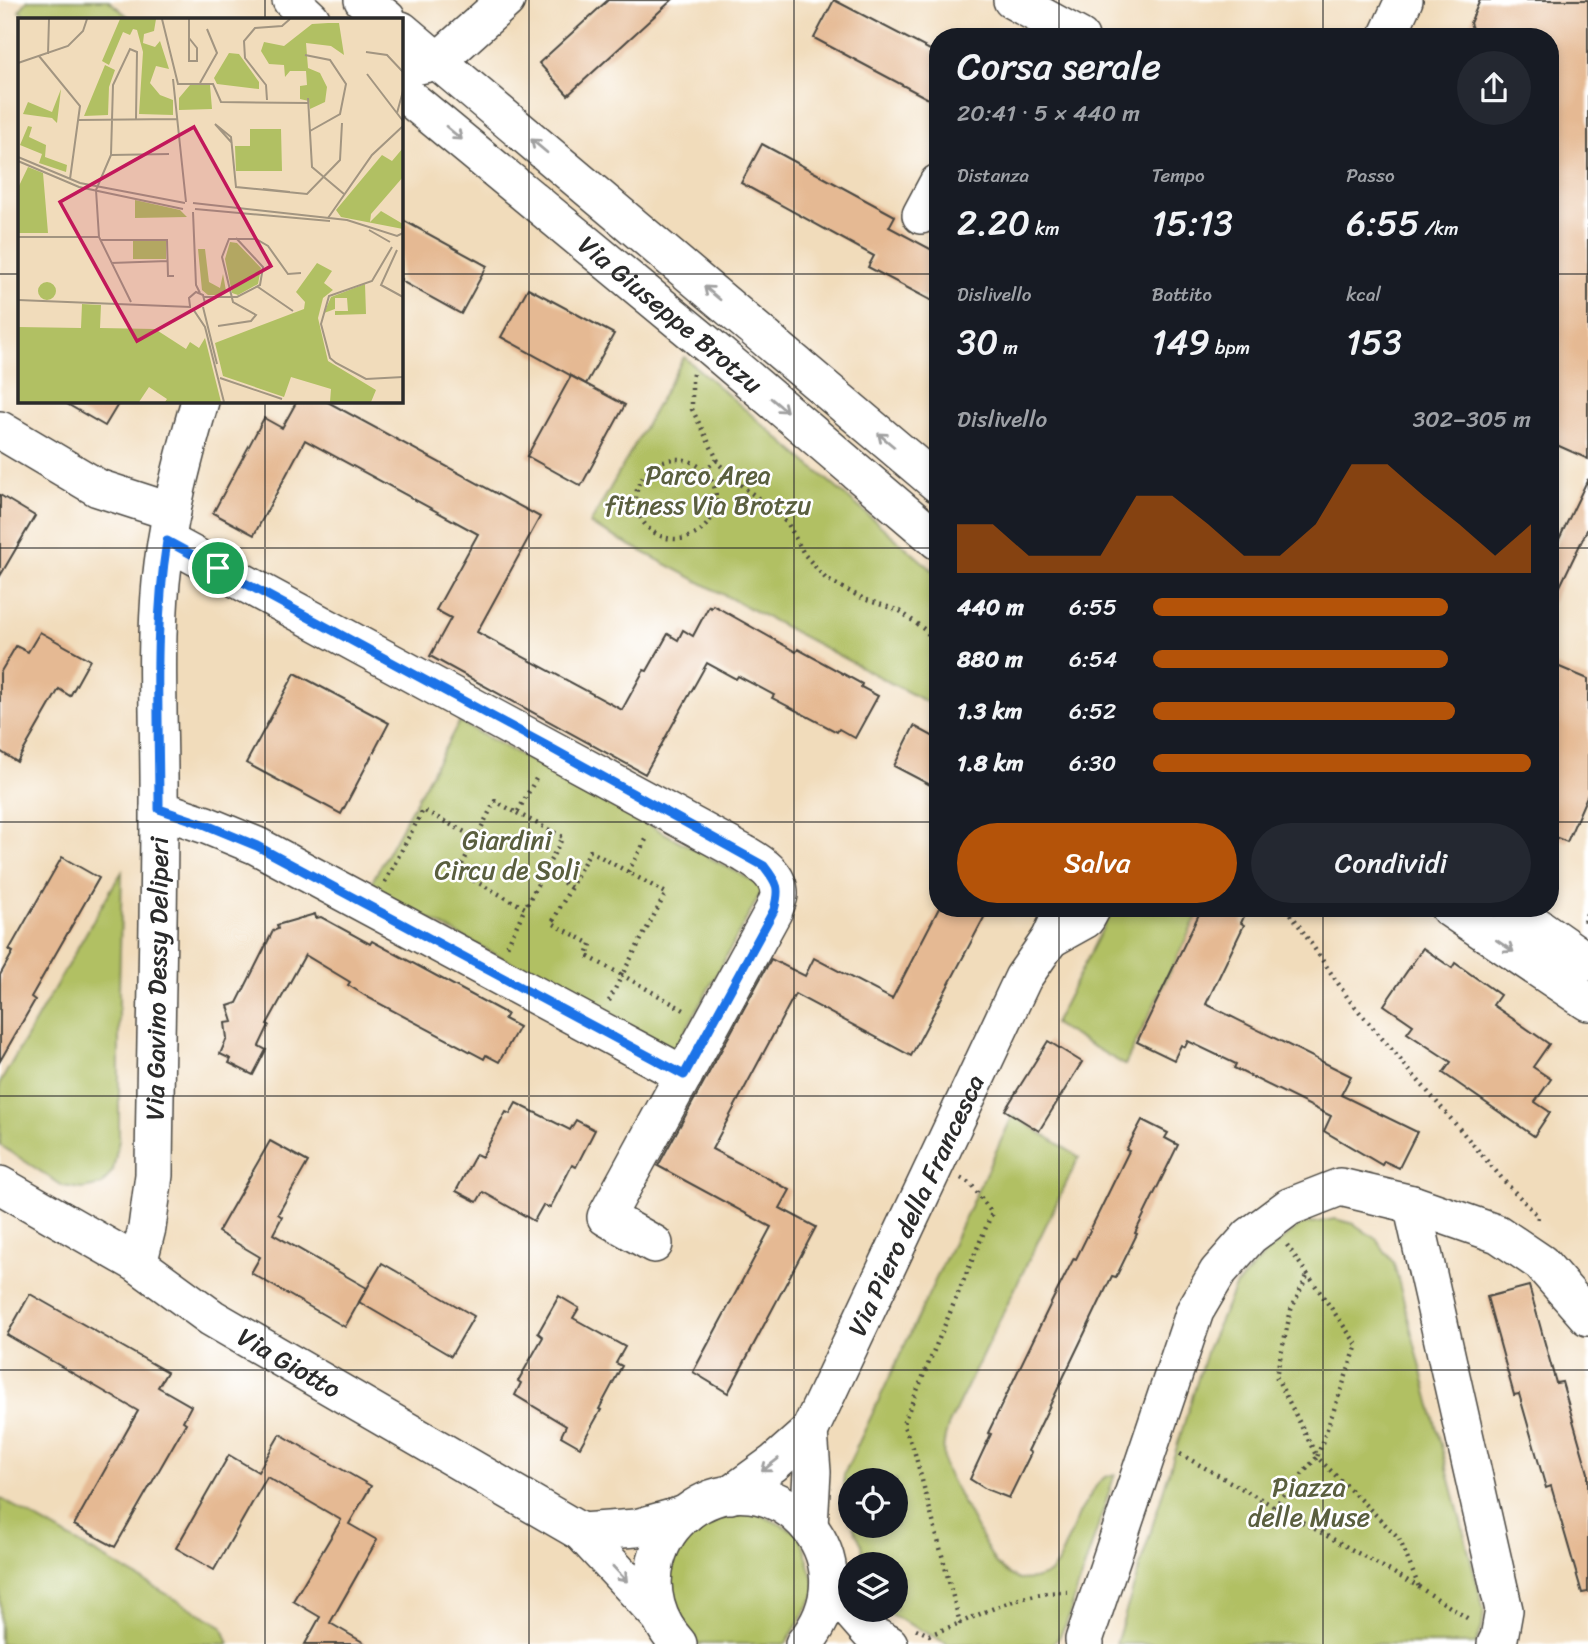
<!DOCTYPE html>
<html lang="it">
<head>
<meta charset="utf-8">
<style>
	body { margin:0; font-family:Sriracha,sans-serif; background:#242831; color:#f1f3f6; height:100vh; display:flex; flex-direction:column; font-size:26px; white-space:nowrap }
	* { box-sizing:border-box; margin:0 }
	p { font-size:23px; color:#9ea1a6 }
	.icon { flex:none; width:38px; height:38px; fill:none; stroke:currentColor; stroke-width:2; stroke-linecap:round; stroke-linejoin:round }
	.map { position:relative; flex:1; overflow:hidden }
	.drawer { position:absolute; left:929px; top:28px; width:630px; height:889px; display:flex; flex-direction:column; background:#171b24; border-radius:28px; box-shadow:0 4px 10px #0003 }
	.drawer>* { flex:none }
	.tools { position:absolute; left:838px; top:1468px; display:grid; gap:14px }
	.tools a { display:grid; place-items:center; width:70px; height:70px; border-radius:50%; background:#171b24; box-shadow:0 4px 10px #0003; font-size:35px }
	.pin { position:absolute; display:grid; place-items:center; width:60px; height:60px; color:#fff; margin:-30px; border:4px solid #fff; border-radius:50%; box-shadow:0 2px 7px #0007 }
	.round { display:grid; place-items:center; flex:none; width:74px; height:74px; border-radius:37px; background:#242831 }
	.overview { display:flex; align-items:center; justify-content:space-between; height:119px; padding:0 28px }
	h1 { font-size:38px; font-weight:600; line-height:52px }
	.figures { display:grid; grid-template-columns:repeat(3,1fr); gap:10px; height:119px; padding:7px 28px }
	.figures div { display:grid; align-content:center }
	.figures b { font-size:35px; font-weight:600 }
	.figures small { font-size:19px; font-weight:400 }
	.figures p { font-size:19px }
	.chart { height:196px; padding:14px 28px }
	.chart p { display:flex; justify-content:space-between }
	.chart svg { width:100%; height:126px; margin-top:7px; fill:#b45309; opacity:.7 }
	.cta { display:flex; gap:14px; margin-top:auto; padding:14px 28px }
	.cta a { flex:1; height:80px; border-radius:42px; background:#b45309; color:#fff; font-size:28px; font-weight:600; line-height:80px; text-align:center }
	.cta a+a { background:#242831; color:#f1f3f6 }
	ul { padding:0 28px; list-style:none; font-size:23px }
	li { display:grid; grid-template-columns:112px 84px 1fr; align-items:center; height:52px }
	li i { height:18px; border-radius:9px; background:#b45309 }
	.map>svg:first-child { display:block }
	.green { fill:#b1c063; stroke:#6e7647; stroke-width:2 }
	.building { fill:#e5b993 }
	.lines { fill:none; stroke-linecap:round; stroke-linejoin:round }
	.minor-casing { stroke:#494641; stroke-width:40 }
	.path { stroke:#494641; stroke-width:4.5; stroke-dasharray:2 5; stroke-linecap:butt }
	.minor { stroke:#fff; stroke-width:37 }
	.oneway { stroke:#a0a0a0 }
	.route-casing { stroke:#fff; stroke-width:14 }
	.route { stroke:#1a73e8; stroke-width:9 }
	.grid { fill:none; stroke:#2b2b2b; stroke-width:2; stroke-opacity:0.55 }
	.labels { text-anchor:middle; stroke-width:5; stroke-linejoin:round; paint-order:stroke }
	.street-label { font-size:26px; fill:#2b2b2b; stroke:#fff }
	.park-label { font-size:26px; fill:#5a5f3f; stroke:#fff }
	.inset-road { fill:none; stroke:#a29581; stroke-width:2 }
	.view { fill:#c2185b; fill-opacity:0.15; stroke:#c2185b; stroke-width:3.5 }
	.inset-edge { fill:none; stroke:#2b2b2b; stroke-width:3.5 }
</style>
</head>
<body>
<div class="map">
<svg width="1588" height="1644" viewBox="0 0 1588 1644">
	<rect width="100%" height="100%" fill="#fff"/>
	<filter id="ink" filterUnits="userSpaceOnUse"><feTurbulence type="fractalNoise" baseFrequency=".0143" numOctaves="2"/><feDisplacementMap in="SourceGraphic" scale="14" xChannelSelector="R" yChannelSelector="G"/><feConvolveMatrix kernelMatrix="1 2 1 2 8 2 1 2 1" color-interpolation-filters="sRGB"/></filter>
	<filter id="wash" filterUnits="userSpaceOnUse"><feTurbulence type="fractalNoise" baseFrequency=".00686" numOctaves="4" result="noise"/><feDisplacementMap in="SourceGraphic" scale="28" xChannelSelector="R" yChannelSelector="G"/><feGaussianBlur stdDeviation="1.57" result="paint"/><feColorMatrix in="noise" values="0 0 0 0 0 0 0 0 0 0 0 0 0 0 0 0 0 1.4 0 .05"/><feComposite in="paint" operator="in"/></filter>
	<g filter="url(#wash)">
		<rect width="100%" height="100%" fill="#f1dcbb"/>
		<g class="green">
			<path d="M28,0H108L131,19H30L19,11Z"/>
			<path d="M684,357L938,575V708L590,524Z"/>
			<path d="M459,722L764,887L675,1050L369,887Z"/>
			<path d="M122,872L119,990V1140L113,1170L102,1185L82,1189L63,1186L0,1145V1083L113,886Z"/>
			<path d="M1113,908H1201L1125,1065L1054,1024Z"/>
			<path d="M1013,1115L1079,1157L949,1424C943,1440 942,1452 945,1469L995,1563L1007,1573L1019,1580L1034,1579L1049,1574L1057,1565L1080,1512L1098,1483L1105,1477L1115,1474L1066,1624L1058,1639L1051,1644H948L893,1616L886,1610H896V1564H864L862,1545L853,1526H896V1480H850V1521L842,1507L844,1474Z"/>
			<path d="M1335,1219L1354,1224L1377,1240L1394,1264L1484,1610L1482,1627L1476,1644H1116L1207,1349L1235,1287L1268,1251L1301,1225Z"/>
			<path d="M0,1498L222,1626L229,1644H0Z"/>
			<path d="M745,1507L800,1534L817,1591L786,1644H698L690,1638L676,1621L667,1568L695,1523Z"/>
		</g>
		<g id="blocks">
			<g class="building">
				<path d="M608,0H672L568,95L539,63Z"/>
				<path d="M834,0L938,54V104L814,38Z"/>
				<path d="M1480,0H1588V459L1550,442V37H1475L1470,23Z"/>
				<path d="M762,144L895,216L889,227L938,253V304L868,267L874,256L741,183Z"/>
				<path d="M401,219L487,266L461,314L401,281Z"/>
				<path d="M528,288L614,334L586,384L501,337Z"/>
				<path d="M571,376L625,405L581,486L527,456Z"/>
				<path d="M62,401H120L105,426Z"/>
				<path d="M297,401H326L540,517L477,632L622,710L644,670L647,671L668,634L678,640L683,630L693,636L709,606L711,608L713,605L796,652L798,649L862,684L861,687L878,696L855,738L839,729L837,732L772,698L774,695L738,676L736,679L707,663L645,774L430,656L451,618L436,610L478,534L305,440L254,535L213,513L264,418L282,428Z"/>
				<path d="M1588,479V528L1550,607V558Z"/>
				<path d="M0,495L35,516L0,576Z"/>
				<path d="M40,632L90,660L70,696L59,689L17,762L0,751V673L16,646L28,652Z"/>
				<path d="M1550,663L1588,679V794L1567,842L1550,835Z"/>
				<path d="M295,673L389,723L341,814L246,763Z"/>
				<path d="M914,726L938,739V789L894,766Z"/>
				<path d="M62,857L99,878L31,997L35,1000L0,1061V975L13,952L9,950Z"/>
				<path d="M939,908H989L911,1056L795,994L712,1149L790,1190L780,1208L816,1227L728,1393L693,1372L771,1227L658,1166L771,959L805,976L814,958L892,999Z"/>
				<path d="M1202,908H1248L1241,923L1244,925L1206,1004L1351,1076L1341,1095L1417,1132L1399,1168L1384,1161L1382,1165L1324,1131L1331,1116L1234,1068L1236,1064L1188,1041L1185,1047L1181,1045L1174,1060L1137,1042Z"/>
				<path d="M315,914L316,918L321,917L370,944L372,941L507,1014L504,1019L519,1027L499,1062L486,1055L484,1059L369,998L348,985L350,982L305,955L267,1024L269,1025L259,1046L266,1050L253,1075L229,1063L231,1059L220,1054L227,1038L225,1023L233,1022L228,1006L237,1003L273,931L278,929L277,925Z"/>
				<path d="M1423,948L1452,968L1455,963L1500,995L1493,1005L1549,1044L1533,1067L1551,1079L1535,1102L1550,1112L1534,1136L1443,1073L1451,1062L1407,1033L1413,1025L1384,1005Z"/>
				<path d="M1048,1041L1082,1062L1039,1131L1005,1110Z"/>
				<path d="M516,1103L570,1130L576,1120L595,1130L576,1167L572,1165L550,1208L543,1205L534,1221L483,1192L477,1202L456,1191L476,1154L482,1157L506,1112L510,1114Z"/>
				<path d="M1142,1120L1168,1133L1165,1138L1178,1145L1135,1233L1137,1234L1116,1277L1112,1276L1028,1451L1031,1453L1009,1498L986,1489L970,1479L991,1434L988,1433L1053,1299L1074,1258L1076,1259L1129,1151L1126,1150Z"/>
				<path d="M270,1141L308,1162L278,1214L282,1217L273,1234L367,1288L345,1327L251,1273L260,1257L218,1232Z"/>
				<path d="M382,1263L474,1316L451,1356L359,1302Z"/>
				<path d="M1529,1286L1556,1383L1562,1382L1588,1473V1592L1582,1593L1551,1486L1546,1488L1519,1394L1514,1395L1487,1297Z"/>
				<path d="M30,1294L167,1372L158,1387L191,1406L183,1421L186,1423L115,1547L74,1525L138,1411L7,1335Z"/>
				<path d="M559,1296L579,1308L573,1318L625,1347L616,1363L622,1366L599,1409L601,1410L580,1447L561,1436L566,1426L515,1395L521,1383L518,1381L543,1337L538,1333Z"/>
				<path d="M280,1434L371,1486L349,1524L377,1540L330,1623L366,1644H305L320,1617L293,1601L341,1520L267,1477L214,1570L176,1548L229,1455L258,1472Z"/>
			</g>
		</g>
	</g>
	<g filter="url(#ink)">
		<use href="#blocks" fill-opacity="0" stroke="#494641" stroke-width="2"/>
		<g class="lines">
			<defs>
				<g id="minor">
					<path d="M291,0L311,19"/>
					<path d="M363,0L387,19"/>
					<path d="M1012,0L1080,37"/>
					<path d="M401,30L938,484"/>
					<path d="M1387,37L1404,0"/>
					<path d="M415,66L438,61L506,0"/>
					<path id="s1" d="M401,91L707,344L938,541"/>
					<path d="M921,215L938,183"/>
					<path d="M0,430L98,488L172,512"/>
					<path d="M167,541L743,853C758,862 779,873 779,894C779,899 775,906 774,910L606,1217L654,1244"/>
					<path d="M159,809L206,825L257,846L684,1075"/>
					<path d="M1449,908L1588,1002"/>
					<path d="M1511,908L1588,962"/>
					<path d="M1050,939L1086,919L1092,908"/>
					<path id="s2" d="M0,1185L138,1264L212,1318L581,1532L659,1616"/>
					<path d="M1412,1204L1504,1610L1499,1638L1496,1644"/>
					<path id="s3" d="M138,1264L147,1228L154,1175C155,1053 159,931 159,809C160,734 154,657 161,582C167,520 183,459 200,401"/>
					<path id="s4" d="M730,1495L774,1463L809,1432L1023,978L1050,939L1064,908"/>
					<path d="M809,1526L812,1472L809,1432"/>
					<path d="M581,1532L636,1528L686,1514"/>
					<path d="M829,1586L872,1635L889,1644"/>
					<path d="M678,1644C657,1621 648,1591 656,1560C661,1541 672,1524 688,1512C769,1450 878,1556 804,1644"/>
					<path d="M1085,1644L1084,1640L1195,1311L1218,1272L1250,1236L1289,1207L1340,1187L1412,1204L1498,1234L1541,1263L1588,1317"/>
				</g>
			</defs>
			<use href="#minor" class="minor-casing"/>
			<g class="path">
				<path d="M693,374L692,378V409L720,465L742,486L771,508L788,524L804,554L826,579L864,599L900,611L925,630L938,645"/>
				<circle cx="676" cy="499" r="40"/>
				<path d="M704,470L717,460"/>
				<path d="M517,813L563,837L525,908"/>
				<path d="M476,838L458,872L525,908L507,946"/>
				<path d="M545,872L571,887L590,851L666,893L622,975L587,956L591,944L552,923L571,887"/>
				<path d="M628,872L648,836"/>
				<path d="M385,882L423,810L476,838L495,801L517,813L537,777"/>
				<path d="M1287,908L1350,1001L1506,1183L1538,1216L1537,1224"/>
				<path d="M1584,922L1588,911"/>
				<path d="M609,1001L622,975L684,1010"/>
				<path d="M961,1178L971,1184L992,1213L903,1424L914,1450L960,1623C996,1607 1026,1592 1067,1592"/>
				<path d="M1287,1245L1357,1345L1317,1457L1399,1538L1419,1587"/>
				<path d="M1180,1454L1419,1587L1470,1620"/>
				<path d="M1274,1507L1317,1457L1276,1376L1291,1310L1307,1276"/>
				<path d="M916,1629L929,1635L960,1623"/>
			</g>
			<use href="#minor" class="minor"/>
		</g>
		<defs><path id="oneway-shaft" d="M-6 0H5M1.5-3L5.5 0L1.5 3" fill="none" stroke-width="1.6" stroke-linecap="round" stroke-linejoin="round" transform="scale(1.75)"/></defs>
		<g class="oneway">
			<use href="#oneway-shaft" transform="translate(454 133) rotate(40)"/>
			<use href="#oneway-shaft" transform="translate(539 146) rotate(-140)"/>
			<use href="#oneway-shaft" transform="translate(712 293) rotate(-140)"/>
			<use href="#oneway-shaft" transform="translate(779 405) rotate(40)"/>
			<use href="#oneway-shaft" transform="translate(886 440) rotate(-140)"/>
			<use href="#oneway-shaft" transform="translate(1505 946) rotate(34)"/>
			<use href="#oneway-shaft" transform="translate(770 1465) rotate(142)"/>
			<use href="#oneway-shaft" transform="translate(620 1574) rotate(47)"/>
		</g>
	</g>
	<g class="lines" filter="url(#ink)">
		<defs>
			<path id="route" d="M167,541L549,747L764,866C778,884 780,888 774,910L684,1075L257,846L206,825L159,809C159,720 153,630 167,541Z"/>
		</defs>
		<use href="#route" class="route-casing"/>
		<use href="#route" class="route"/>
	</g>
	<path class="grid" d="M265,0V19M529,0V1644M794,0V1644M1059,0V37M1323,0V37M0,274H19M401,274H938M1550,274H1588M265,401V1644M0,548H938M1550,548H1588M0,822H938M1550,822H1588M1059,908V1644M1323,908V1644M0,1096H1588M0,1370H1588"/>
	<g class="labels">
		<g class="street-label">
			<text dy="9" stroke="none"><textPath href="#s1" startOffset="350">Via Giuseppe Brotzu</textPath></text>
			<text dy="9" stroke="none"><textPath href="#s3" startOffset="287">Via Gavino Dessy Deliperi</textPath></text>
			<text dy="9" stroke="none"><textPath href="#s4" startOffset="352">Via Piero della Francesca</textPath></text>
			<text dy="9" stroke="none"><textPath href="#s2" startOffset="340">Via Giotto</textPath></text>
		</g>
		<g class="park-label">
			<text x="708" y="484">Parco Area<tspan x="708" dy="30">fitness Via Brotzu</tspan></text>
			<text x="507" y="849">Giardini<tspan x="507" dy="30">Circu de Soli</tspan></text>
			<text x="1309" y="1496">Piazza<tspan x="1309" dy="30">delle Muse</tspan></text>
		</g>
	</g>
	<g transform="translate(18 18)">
		<rect width="385" height="385" fill="#f1dcbb"/>
		<path d="M102,1H138L136,13L126,16L125,25L137,29L142,23L151,51L138,48L132,65L142,77L155,82V97L121,96L125,34L119,12L115,11L112,17L105,14L91,47L84,43ZM310,5H321L326,37L313,28L288,25L290,50L302,55L309,69L307,84L292,91L291,83L282,81V68L289,67L288,53H272L267,59L266,47L251,46L243,33L246,24L266,28L294,6ZM211,35L221,36L241,64V71L199,66L196,60ZM87,47L97,52L91,69L90,97L66,98ZM172,67H192L194,91L161,92V80ZM43,71L39,105L34,100L5,96L10,84L34,94ZM10,108L14,109L11,119L28,127L27,139L49,147L48,154L21,145L24,136L2,127ZM232,111H263L264,153H218L217,128H232ZM385,130V159L353,196L352,204L363,193L385,206V211L323,199L318,192L364,137L374,143ZM10,149L25,155L30,215H0V170ZM117,182L162,192L169,199L117,200ZM115,223H148V241H115ZM212,224L219,225L243,250L240,266L220,277L214,275L207,241ZM180,231H187L191,264L202,270L205,256L208,273L204,277H190L184,272ZM299,245L314,253L306,265L315,272L305,280L300,300L310,343L358,372L353,384H312L313,371L273,359L266,379L205,358L197,325L286,291L287,284L278,274ZM20 273a9 9 0 1 1 18 0a9 9 0 1 1-18 0ZM347,266L348,296L317,297V293H330L329,280H317V291L306,295L313,279ZM64,286L83,287L82,310L137,311L168,331L172,324L181,330L187,320L203,384H147L149,381L131,369L121,384H0V309L63,310Z" fill="#b1c063"/>
		<path class="inset-road" d="M144,1L160,66H195L203,84L290,85M171,1V43H179V30L171,20M348,34L369,37L385,54M30,36L31,1M287,37L312,42L328,66L322,96L292,113M21,38L62,88L52,161M0,45L50,28L65,13L69,1M349,56L385,103M155,61L168,184M182,65L199,35L189,11M290,80L294,149L326,176M249,82L248,67L227,40L226,23L237,10L264,8L272,1M379,95L385,73M60,102L159,101M214,125L197,106L213,119L218,169L289,176L322,142L324,105M93,137L151,136M0,139L62,165L167,185M0,143L61,169L165,191M245,171L272,174M78,172L93,137L95,67L112,31L119,34L118,101M78,172L81,219L113,284M175,185L329,202L379,218L385,215M177,191L312,203M175,194L178,267L182,275M310,200L354,137L385,108M351,212L372,224M0,219H81M82,222H149L150,258H156M374,229L354,263L311,278L303,306L312,340L318,345L348,361L385,359M379,232L363,267L385,279M93,245L150,243M240,269L275,293M186,279H219L242,267L245,249L218,220M0,282L173,289M172,288L171,280L178,274L185,277L187,285M185,289L199,346M175,291L187,309L206,384M200,308L233,303L238,297L215,284L204,239L211,221H238L250,228L270,256L283,255M202,360L264,381"/>
		<path class="view" d="M176,109L253,248L119,323L42,184Z"/>
		<rect width="385" height="385" class="inset-edge"/>
	</g>
</svg>
<div class="tools">
<a><svg class="icon" aria-label="locate" viewBox="0 0 24 24"><circle cx="12" cy="12" r="6"/><path d="M12 2v4M12 18v4M2 12h4M18 12h4"/></svg></a>
<a><svg class="icon" aria-label="layers" viewBox="0 0 24 24"><path d="M12 4l9 5-9 5-9-5zM3 14l9 5 9-5"/></svg></a>
</div>
<div class="pin" style="left:218px;top:568px;background:#1e9e55"><svg class="icon" aria-label="arrive" viewBox="0 0 24 24"><path d="M6 21V4h12l-3 4 3 4H6"/></svg></div>
<section class="drawer">
<div class="overview"><div><h1>Corsa serale</h1><p>20:41 · 5 × 440 m</p></div><a class="round"><svg class="icon" aria-label="share" viewBox="0 0 24 24"><path d="M12 15V3M7 8l5-5 5 5M5 13v7h14v-7"/></svg></a></div>
<div class="figures">
<div><p>Distanza</p><b>2.20<small> km</small></b></div>
<div><p>Tempo</p><b>15:13</b></div>
<div><p>Passo</p><b>6:55<small> /km</small></b></div>
</div>
<div class="figures">
<div><p>Dislivello</p><b>30<small> m</small></b></div>
<div><p>Battito</p><b>149<small> bpm</small></b></div>
<div><p>kcal</p><b>153</b></div>
</div>
<div class="chart"><p><span>Dislivello</span>302–305 m</p>
<svg viewBox="0 0 160 44" preserveAspectRatio="none"><path d="M0 44V27L10 27L20 38L30 38L40 38L50 17L60 17L70 27L80 38L90 38L100 27L110 6L120 6L130 17L140 27L150 38L160 27V44z"/></svg>
</div>
<ul>
<li><b>440 m</b>6:55<i style="width:78%"></i></li>
<li><b>880 m</b>6:54<i style="width:78%"></i></li>
<li><b>1.3 km</b>6:52<i style="width:80%"></i></li>
<li><b>1.8 km</b>6:30<i style="width:100%"></i></li>
</ul>
<div class="cta"><a>Salva</a><a>Condividi</a></div>
</section>
</div>
</body>
</html>
